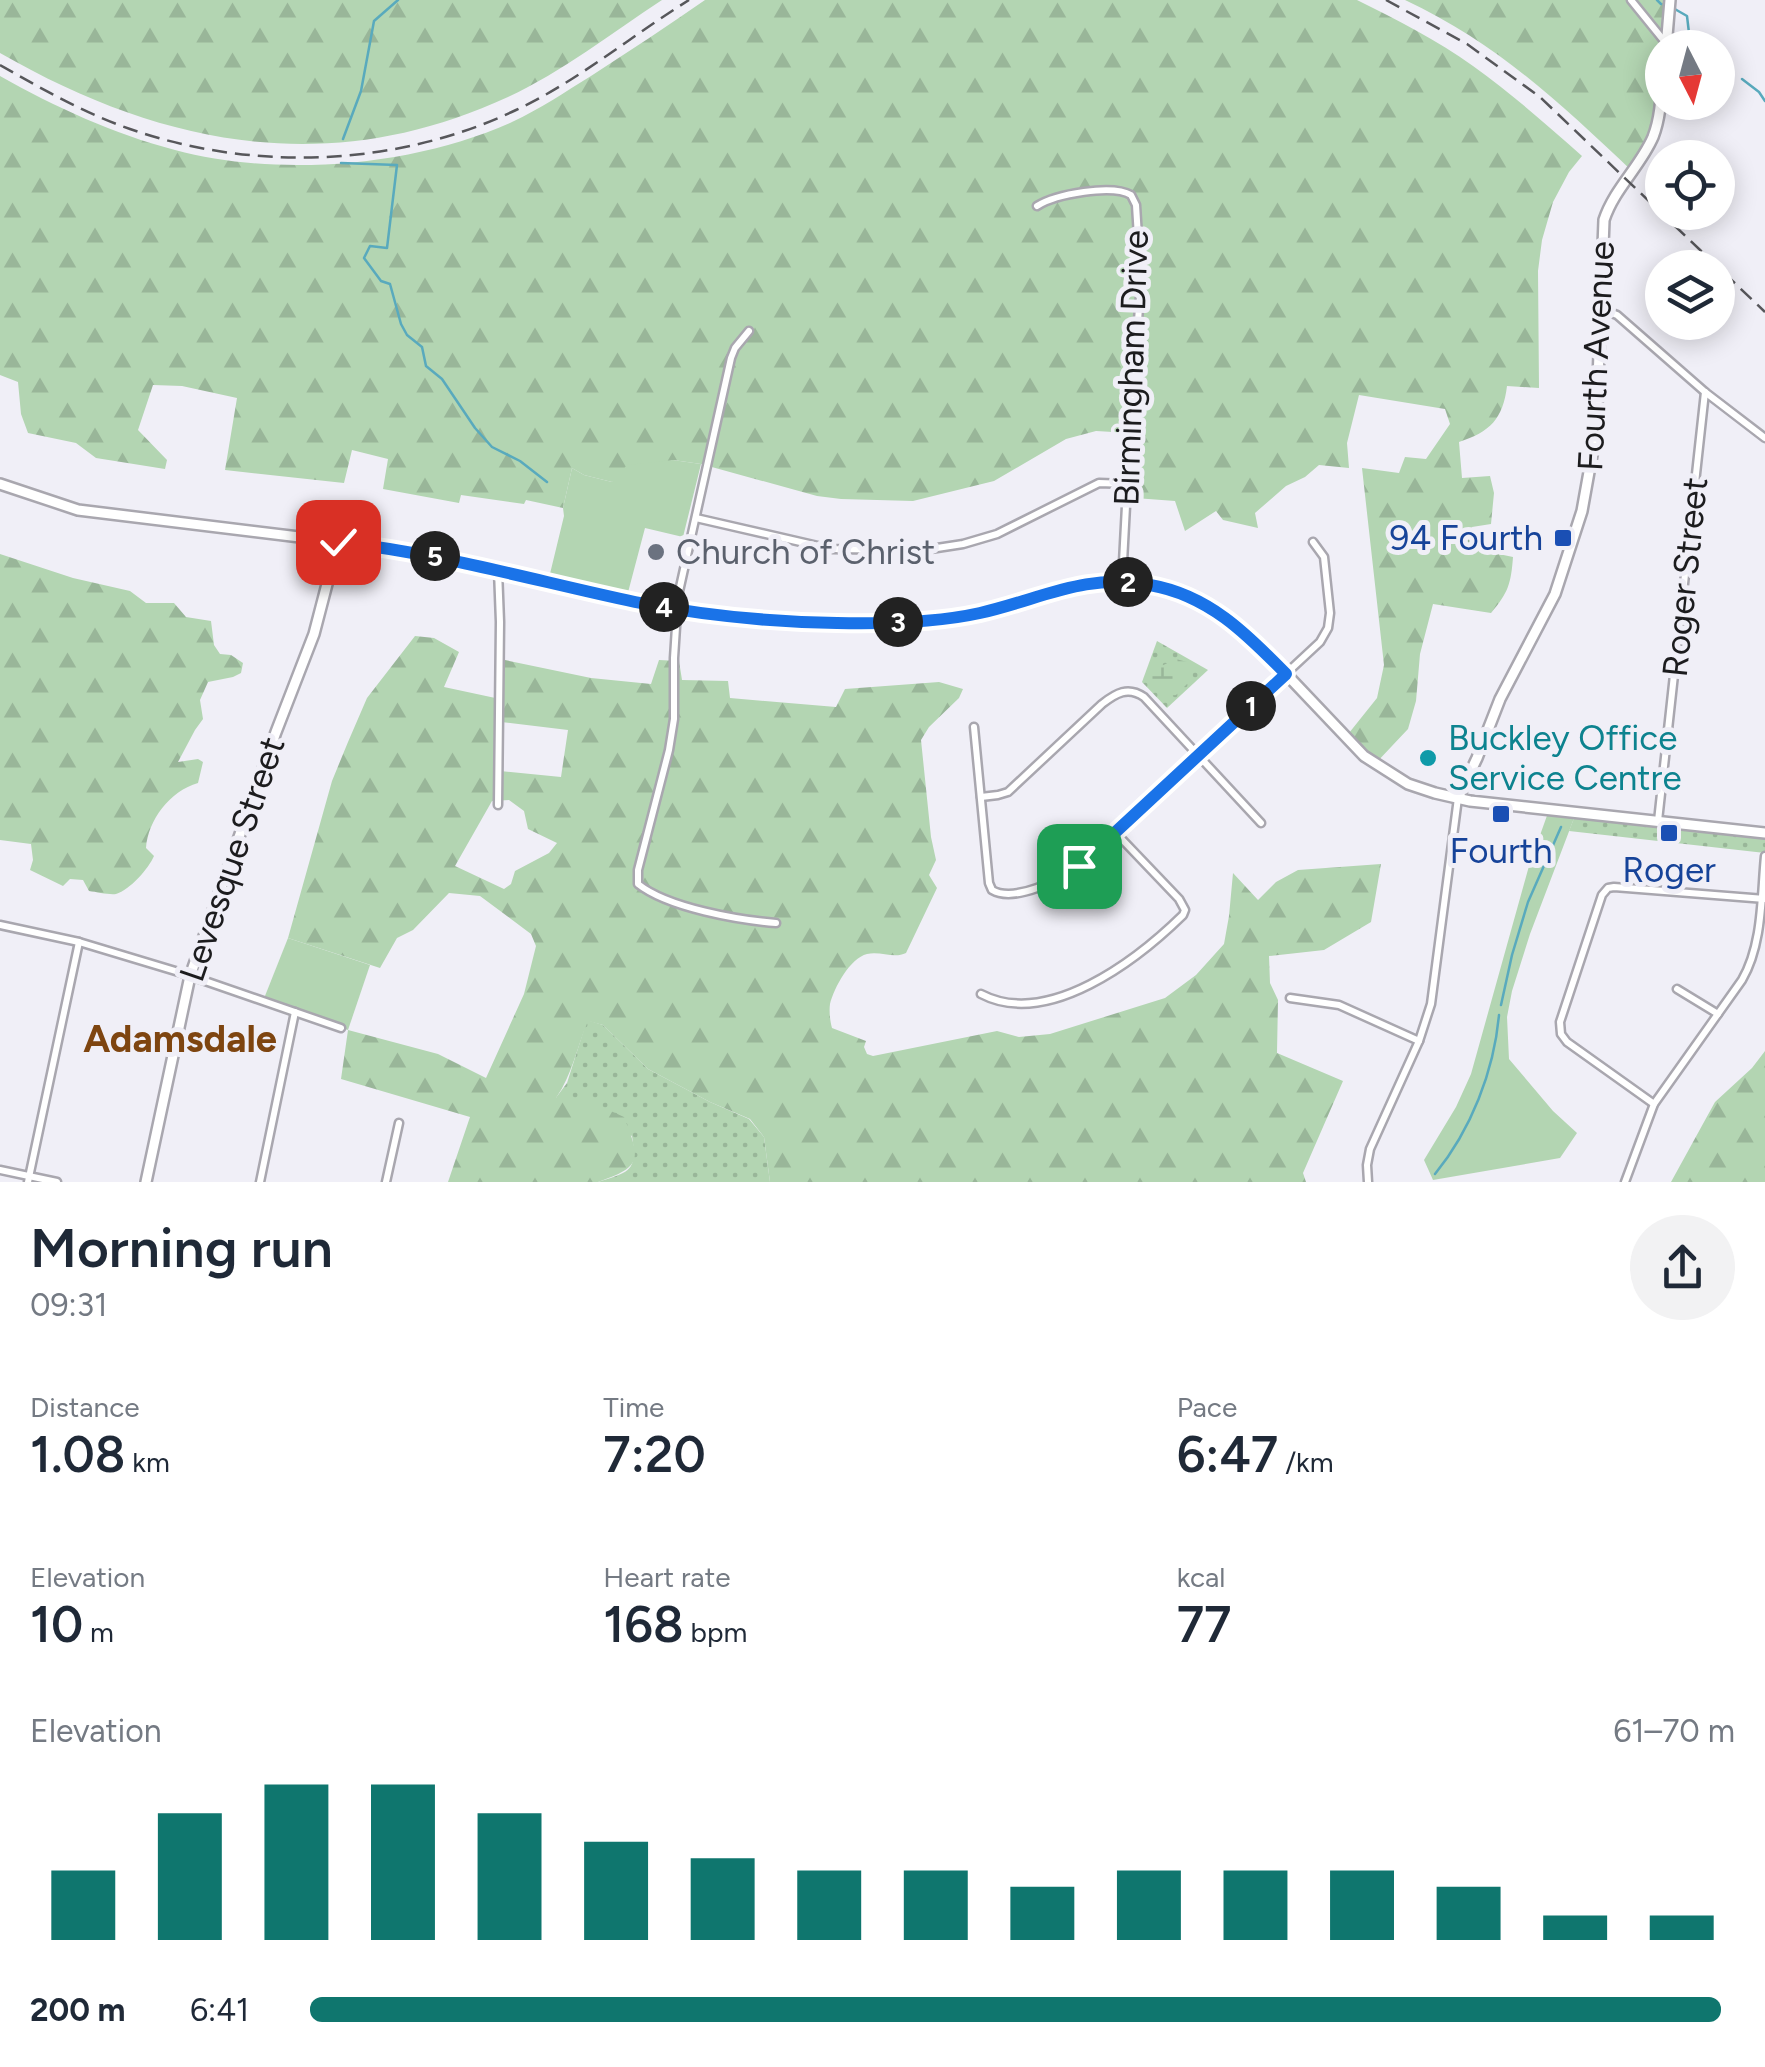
<!DOCTYPE html>
<html lang="en">
<head>
<meta charset="utf-8">
<style>
	body { margin:0; font-family:Figtree,sans-serif; background:#f2f2f3; color:#1f2937; height:100vh; display:flex; flex-direction:column; font-size:38px; white-space:nowrap }
	* { box-sizing:border-box; margin:0 }
	p { font-size:32px; color:#747a83 }
	.icon { flex:none; width:55px; height:55px; fill:none; stroke:currentColor; stroke-width:2; stroke-linecap:round; stroke-linejoin:round }
	.map { position:relative; height:1182px; overflow:hidden }
	.details { display:flex; flex-direction:column; background:#fff; flex:1 }
	.details>* { flex:none }
	.needle { width:65px; rotate:174deg }
	.tools { position:absolute; left:1645px; top:30px; display:grid; gap:20px }
	.tools a { display:grid; place-items:center; width:90px; height:90px; border-radius:50%; background:#fff; box-shadow:0 5px 25px #0003; font-size:50px }
	.pin { position:absolute; display:grid; place-items:center; width:85px; height:85px; color:#fff; margin:-42px; border-radius:20px; box-shadow:0 5px 15px #0006 }
	.km { position:absolute; width:50px; height:50px; margin:-25px; border-radius:50%; background:#222; color:#fff; font-size:28px; line-height:50px; text-align:center }
	.round { display:grid; place-items:center; flex:none; width:105px; height:105px; border-radius:52px; background:#f2f2f3 }
	.headline { display:flex; align-items:center; justify-content:space-between; height:170px; padding:0 30px }
	h1 { font-size:55px; font-weight:600; line-height:75px }
	.stats { display:grid; grid-template-columns:repeat(3,1fr); gap:15px; height:170px; padding:10px 30px }
	.stats div { display:grid; align-content:center }
	.stats b { font-size:50px; font-weight:600 }
	.stats small { font-size:28px; font-weight:400 }
	.stats p { font-size:28px }
	.chart { height:280px; padding:20px 30px }
	.chart p { display:flex; justify-content:space-between }
	.chart svg { width:100%; height:180px; margin-top:10px; stroke:#0f766e; stroke-width:6 }
	ul { padding:0 30px; list-style:none; font-size:32px }
	li { display:grid; grid-template-columns:160px 120px 1fr; align-items:center; height:75px }
	li i { height:25px; border-radius:12px; background:#0f766e }
	.map>svg:first-child { display:block }
	.grass { fill:url(#grass-dots) }
	.forest { fill:url(#forest-firs); fill-rule:evenodd }
	.wetland { fill:url(#wetland-marsh) }
	.green { fill:#b3d5b2 }
	.lines { fill:none; stroke-linecap:round; stroke-linejoin:round }
	.stream { stroke:#59aabd; stroke-width:2.5 }
	.street-casing { stroke:#a9a7af; stroke-width:11 }
	.secondary-casing { stroke:#a9a7af; stroke-width:14 }
	.street { stroke:#fff; stroke-width:6 }
	.secondary { stroke:#fff; stroke-width:9 }
	.rail { stroke:#57575b; stroke-width:2.5; stroke-dasharray:15 8; stroke-linecap:butt }
	.route-casing { stroke:#fff; stroke-width:20 }
	.route { stroke:#1a73e8; stroke-width:12 }
	.transit-dot { fill:#1a4fb4; stroke:#f0eff7; stroke-width:4 }
	.worship-dot { fill:#6b7280; stroke:#f0eff7; stroke-width:4 }
	.culture-dot { fill:#0f9aa8; stroke:#f0eff7; stroke-width:4 }
	.labels { text-anchor:middle; stroke-width:10; stroke-linejoin:round; paint-order:stroke }
	.street-label { font-size:35px; fill:#1c1c1e; stroke:#f0eff7 }
	.transit-label { font-size:35px; fill:#164399; stroke:#f0eff7 }
	.worship-label { font-size:35px; fill:#5b616d; stroke:#f0eff7; text-anchor:start }
	.culture-label { font-size:35px; fill:#0d838f; stroke:#f0eff7; text-anchor:start }
	.neighbourhood-label { font-size:38px; font-weight:bold; fill:#7e4510; stroke:#f0eff7 }
</style>
</head>
<body>
<div class="map">
<svg width="1765" height="1182" viewBox="0 0 1765 1182">
	<defs>
		<pattern id="grass-dots" width="8" height="8" patternUnits="userSpaceOnUse" patternTransform="scale(2.5)"><rect width="8" height="8" fill="#b3d5b2"/><path d="M2 2h.1M6 6h.1" fill="none" stroke="#99b699" stroke-width="1.8" stroke-linecap="round"/></pattern>
		<pattern id="forest-firs" width="22" height="20" patternUnits="userSpaceOnUse" patternTransform="scale(2.5)"><rect width="22" height="20" fill="#b3d5b2"/><path d="M5 1l3.5 6h-7zM16 11l3.5 6h-7z" fill="#99b699"/></pattern>
		<pattern id="wetland-marsh" width="20" height="14" patternUnits="userSpaceOnUse" patternTransform="scale(2.5)"><rect width="20" height="14" fill="#b3d5b2"/><path d="M1 5h8M5 5V1M11 12h8M15 12V8" fill="none" stroke="#99b699"/></pattern>
	</defs>
	<rect width="100%" height="100%" fill="#f0eff7"/>
	<g class="grass">
		<path d="M1157,641L1208,670L1167,708L1142,682Z"/>
		<path d="M1576,813L1765,833V853L1569,831Z"/>
		<path d="M587,1020L603,1025L648,1069L710,1102L749,1119L764,1137L770,1182H598C629,1172 638,1172 632,1136L555,1099L567,1083Z"/>
	</g>
	<g class="forest">
		<path d="M0,0H662C612,33 562,72 508,97C331,179 164,147 0,53Z"/>
		<path d="M705,0H1357C1397,20 1437,40 1473,66C1512,94 1547,125 1582,156L1569,172L1553,202L1542,240L1538,271L1539,388L1507,386C1503,419 1490,432 1459,442L1462,478L1490,476L1494,493L1491,524L1472,527L1475,549L1513,557C1511,584 1508,593 1491,613L1433,604L1420,654L1416,701L1408,729L1375,764L1345,738L1377,698L1384,665L1362,468L1399,473L1405,457L1426,459L1450,424L1445,409L1359,395L1347,443L1349,468L1319,465L1305,477L1286,486L1255,513L1258,528L1223,520L1216,511L1185,531L1175,501L1135,498L1136,485H1128L1130,433L1096,431L1066,439L994,481L913,501L841,499L817,496L701,464L673,460L612,482L584,475L572,468L563,508L526,500L524,504L461,495L459,503L383,489L388,459L352,450L344,483L225,470L237,398L182,386L153,385L138,430L167,460L165,469L96,458L76,443L28,433L21,414L18,382L0,375V76C55,107 114,134 175,150C279,178 414,166 512,122C540,109 565,92 591,76C629,51 668,26 705,0Z"/>
		<path d="M1405,0H1670L1662,48V87L1657,128L1633,172C1560,103 1497,43 1405,0Z"/>
		<path d="M0,554L73,578L130,591L146,603H174L186,617L211,621L214,645L220,654L231,655L243,663L241,673L233,677L208,682L200,700L203,719L195,730L178,762L198,759L203,762L198,783C170,791 148,820 146,848L154,856C149,868 130,890 116,894C109,895 97,892 89,891L83,880L70,879L63,886L30,870L33,860L31,844L0,840Z"/>
		<path d="M415,636L434,638L459,652L444,687L500,699V659L591,678L651,684L659,660L679,661L682,680L728,681L730,698L836,707L845,689L939,682L963,689L959,698L929,727L921,740L931,837L936,860L929,875L937,888L906,953C894,959 881,951 867,954C850,958 834,988 830,1004C829,1011 830,1021 832,1028L866,1041L864,1047L867,1054L873,1056L997,1031L1019,1037L1050,1034L1165,998L1196,975L1224,944L1229,916L1233,873L1258,900L1276,882L1298,870L1381,864L1371,922L1324,950L1269,956L1270,983L1278,1000L1277,1053L1343,1081L1303,1173L1306,1182H770L764,1137L750,1119L710,1102L648,1069L603,1025L588,1021C577,1047 572,1075 556,1098C579,1097 603,1107 624,1117C641,1160 642,1167 598,1182H448L470,1117L341,1079L348,1030L438,1054L486,1078L524,994L536,946L531,934L480,896L449,893L413,930L397,938L380,968L288,938L332,781L348,742L367,698ZM501,722L568,730L561,777L500,771ZM509,800L524,811L528,829L557,843L549,853L515,871L511,884L504,889L455,866L492,801Z"/>
		<path d="M1765,1051V1182H1671L1715,1102L1752,1068Z"/>
	</g>
	<path class="wetland" d="M1176,659L1187,662L1191,671V680L1176,695L1163,696C1155,690 1148,680 1153,670Z"/>
	<g class="green">
		<path d="M673,460L701,464L683,537L645,528L626,600L548,582L564,516L563,508L572,468L584,475L612,482L627,465Z"/>
		<path d="M1549,810L1576,813L1530,934L1512,991L1507,1017L1509,1059L1553,1111L1577,1133L1560,1158L1433,1180L1424,1160L1456,1107L1471,1074L1529,866Z"/>
		<path d="M288,938L370,965L348,1030L263,1001Z"/>
	</g>
	<g class="lines">
		<g class="stream">
			<path d="M1657,0L1661,4"/>
			<path d="M1673,8L1687,16L1689,33L1699,42L1712,48"/>
			<path d="M1718,51L1730,62"/>
			<path d="M1742,79L1759,92L1765,101"/>
			<path d="M343,139L361,91L374,21L398,0"/>
			<path d="M341,163L397,165L387,248L370,246L364,258L381,281L390,284L401,324L407,335L422,347L426,366L442,379L475,428L492,447L520,461L547,482"/>
			<path d="M1501,1005L1512,955L1528,902L1561,827"/>
			<path d="M1435,1174C1471,1130 1494,1071 1499,1015"/>
		</g>
		<defs>
			<g id="street">
				<path d="M1631,0L1665,42"/>
				<path d="M1037,206C1056,194 1112,184 1131,195L1136,205L1141,284L1132,393L1122,581"/>
				<path d="M1601,309L1617,315L1705,392L1765,438"/>
				<path d="M749,331L735,348L731,358L678,596L674,658V719L669,750L638,870V884C668,908 739,920 776,923"/>
				<path d="M696,518L831,549L924,550L963,544L997,534L1099,483L1127,484"/>
				<path d="M974,727L989,883L992,890C1014,903 1060,880 1079,866L1320,642L1328,628L1330,613L1324,557L1313,542"/>
				<path d="M981,797L998,795L1008,792L1102,704C1116,693 1128,686 1144,697L1261,823"/>
				<path d="M498,805L500,622L498,570"/>
				<path d="M1658,821L1705,392"/>
				<path d="M0,925L79,942L182,973L341,1028"/>
				<path d="M1677,989L1718,1014"/>
				<path d="M981,994C1048,1029 1137,960 1183,915L1185,910L1179,899L1114,831"/>
				<path d="M1290,998L1339,1005L1419,1041"/>
				<path d="M1654,1104L1567,1042L1561,1034L1560,1022L1602,895L1608,888L1614,887L1765,899"/>
				<path d="M0,1170L57,1182"/>
				<path d="M28,1182L79,942"/>
				<path d="M260,1182L295,1012"/>
				<path d="M386,1182L399,1123"/>
				<path d="M1368,1182L1367,1165L1370,1149L1419,1041L1431,1004L1458,798"/>
				<path d="M1625,1182L1654,1104L1742,980C1763,944 1761,896 1765,856"/>
			</g>
			<g id="secondary">
				<path d="M1666,48L1670,0"/>
				<path d="M0,484L78,510L390,548C480,563 567,589 657,606C726,619 798,624 868,623C903,622 940,621 974,615C1002,609 1027,598 1054,590C1126,569 1196,588 1251,637L1364,756L1408,784L1435,793L1470,801L1765,833"/>
				<path d="M1458,798L1477,758L1500,699L1555,594L1582,511L1596,433L1604,220C1614,189 1640,167 1653,137C1660,119 1661,100 1662,81"/>
				<path d="M146,1182L190,976L276,732L314,634L338,542"/>
			</g>
		</defs>
		<use href="#street" class="street-casing"/>
		<use href="#secondary" class="secondary-casing"/>
		<use href="#street" class="street"/>
		<use href="#secondary" class="secondary"/>
		<g class="rail">
			<path d="M1386,0L1467,44L1540,97L1765,312"/>
			<path d="M0,65C42,89 84,113 130,129C253,172 397,167 516,110C578,81 631,36 689,0"/>
		</g>
	</g>
	<g class="lines">
		<defs>
			<path id="route" d="M338,542C439,553 536,581 635,602C701,615 770,622 837,623C884,624 935,623 980,613C1042,599 1083,573 1150,585C1208,595 1246,633 1286,674L1079,866"/>
		</defs>
		<use href="#route" class="route-casing"/>
		<use href="#route" class="route"/>
	</g>
	<g class="transit-dot">
		<rect x="1553" y="528" width="20" height="20" rx="5"/>
		<rect x="1491" y="804" width="20" height="20" rx="5"/>
		<rect x="1659" y="823" width="20" height="20" rx="5"/>
	</g>
	<circle class="worship-dot" cx="656" cy="552" r="10"/>
	<circle class="culture-dot" cx="1428" cy="758" r="10"/>
	<g class="labels">
		<g class="street-label">
			<text transform="translate(1596 356) rotate(-87)" y="12">Fourth Avenue</text>
			<text transform="translate(1131 368) rotate(-88)" y="12">Birmingham Drive</text>
			<text transform="translate(1685 577) rotate(-84)" y="12">Roger Street</text>
			<text transform="translate(232 859) rotate(-71)" y="12">Levesque Street</text>
		</g>
		<g class="transit-label">
			<text x="1543" y="550" text-anchor="end">94 Fourth</text>
			<text x="1501" y="863">Fourth</text>
			<text x="1669" y="882">Roger</text>
		</g>
		<g class="worship-label">
			<text x="676" y="564">Church of Christ</text>
		</g>
		<g class="culture-label">
			<text x="1448" y="750">Buckley Office<tspan x="1448" dy="40">Service Centre</tspan></text>
		</g>
		<g class="neighbourhood-label">
			<text x="180" y="1052">Adamsdale</text>
		</g>
	</g>
</svg>
<div class="tools">
<a><svg class="needle" viewBox="-14 -14 28 28"><path d="M0-13l5 13h-10z" fill="#e53935"/><path d="M0 13l5-13h-10z" fill="#747a83"/></svg></a>
<a><svg class="icon" aria-label="locate" viewBox="0 0 24 24"><circle cx="12" cy="12" r="6"/><path d="M12 2v4M12 18v4M2 12h4M18 12h4"/></svg></a>
<a><svg class="icon" aria-label="layers" viewBox="0 0 24 24"><path d="M12 4l9 5-9 5-9-5zM3 14l9 5 9-5"/></svg></a>
</div>
<div class="pin" style="left:1079px;top:866px;background:#1e9e55"><svg class="icon" aria-label="arrive" viewBox="0 0 24 24"><path d="M6 21V4h12l-3 4 3 4H6"/></svg></div>
<div class="pin" style="left:338px;top:542px;background:#d93025"><svg class="icon" aria-label="check" viewBox="0 0 24 24"><path d="M5 12l5 5 9-10"/></svg></div>
<b class="km" style="left:1251px;top:706px">1</b>
<b class="km" style="left:1128px;top:582px">2</b>
<b class="km" style="left:898px;top:622px">3</b>
<b class="km" style="left:664px;top:607px">4</b>
<b class="km" style="left:435px;top:556px">5</b>
</div>
<section class="details">
<div class="headline"><div><h1>Morning run</h1><p>09:31</p></div><a class="round"><svg class="icon" aria-label="share" viewBox="0 0 24 24"><path d="M12 15V3M7 8l5-5 5 5M5 13v7h14v-7"/></svg></a></div>
<div class="stats">
<div><p>Distance</p><b>1.08<small> km</small></b></div>
<div><p>Time</p><b>7:20</b></div>
<div><p>Pace</p><b>6:47<small> /km</small></b></div>
</div>
<div class="stats">
<div><p>Elevation</p><b>10<small> m</small></b></div>
<div><p>Heart rate</p><b>168<small> bpm</small></b></div>
<div><p>kcal</p><b>77</b></div>
</div>
<div class="chart"><p><span>Elevation</span>61–70 m</p>
<svg viewBox="0 0 160 44" preserveAspectRatio="none"><path d="M5 44V27M15 44V13M25 44V6M35 44V6M45 44V13M55 44V20M65 44V24M75 44V27M85 44V27M95 44V31M105 44V27M115 44V27M125 44V27M135 44V31M145 44V38M155 44V38"/></svg>
</div>
<ul>
<li><b>200 m</b>6:41<i style="width:99%"></i></li>
</ul>
</section>
</body>
</html>
